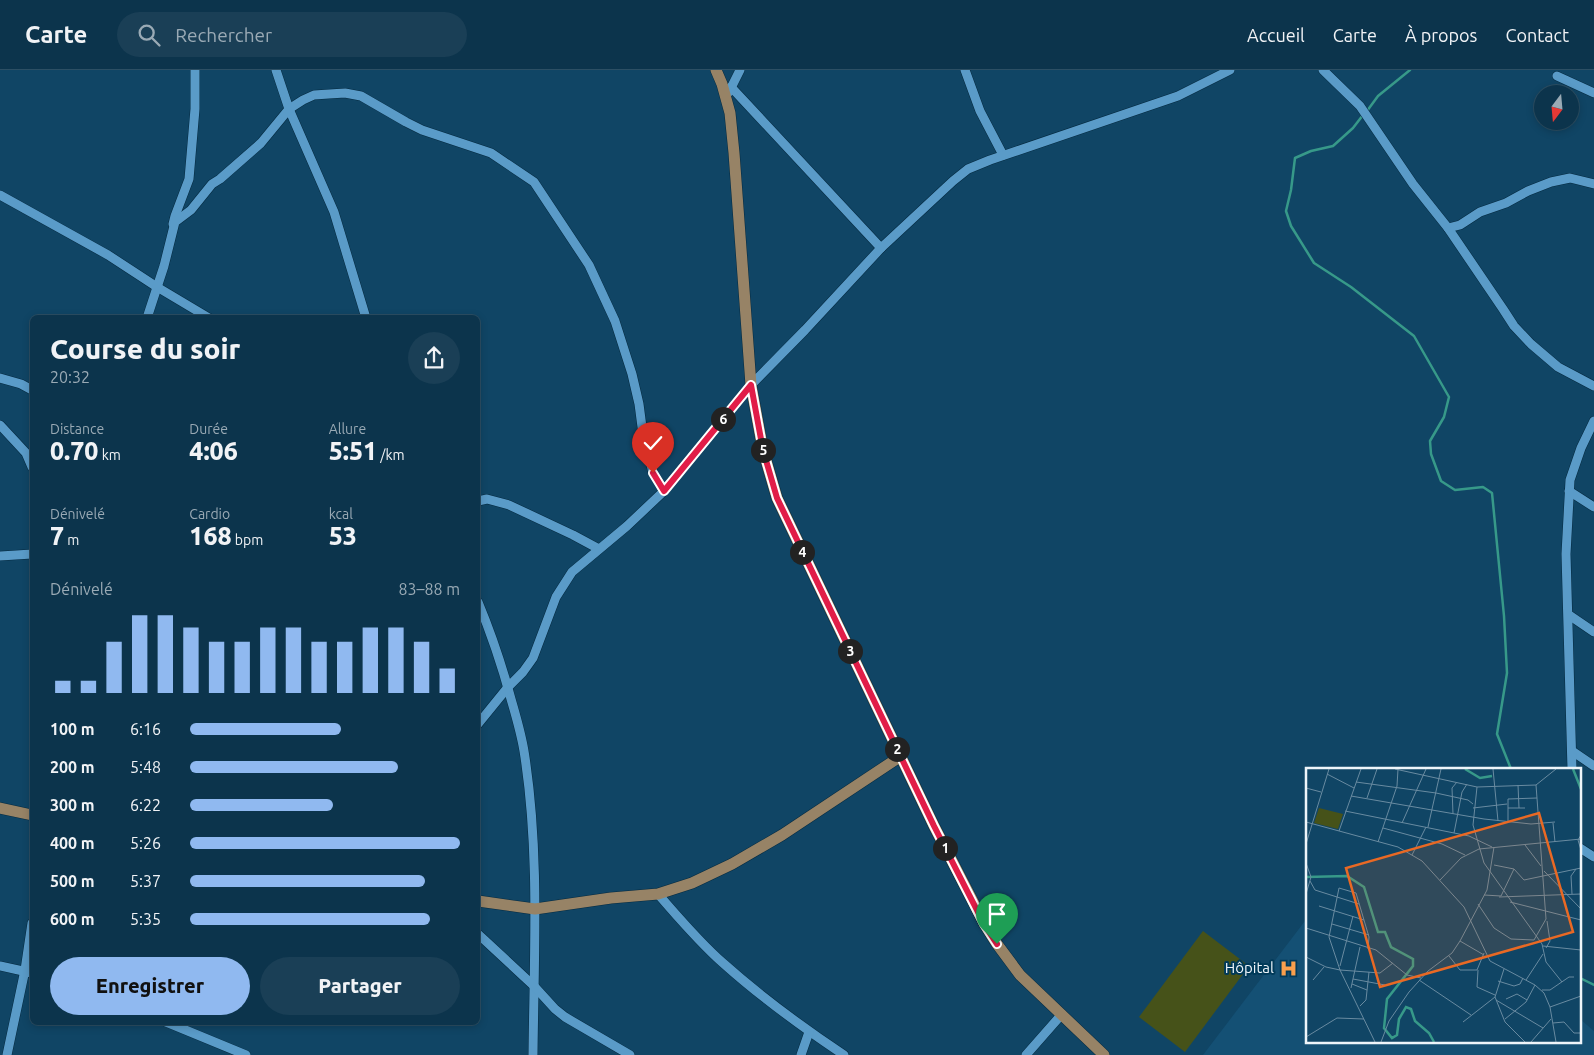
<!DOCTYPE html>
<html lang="fr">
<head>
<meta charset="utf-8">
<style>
	body { margin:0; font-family:Ubuntu,sans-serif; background:#1a3f56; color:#f1f3f6; height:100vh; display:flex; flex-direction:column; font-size:19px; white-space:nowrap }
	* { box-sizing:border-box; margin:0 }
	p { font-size:16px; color:#9aaab5 }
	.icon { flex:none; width:28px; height:28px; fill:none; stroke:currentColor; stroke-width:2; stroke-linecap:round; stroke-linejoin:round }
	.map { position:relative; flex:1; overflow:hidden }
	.side { position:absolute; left:30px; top:245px; width:450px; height:710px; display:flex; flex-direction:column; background:#0c344c; border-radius:8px; box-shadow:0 2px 8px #0003,0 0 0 1px #2c4f64 }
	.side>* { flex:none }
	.needle { width:32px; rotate:196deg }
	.fabs { position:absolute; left:1534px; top:15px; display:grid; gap:10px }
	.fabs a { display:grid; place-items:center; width:45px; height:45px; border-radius:50%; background:#0c344c; box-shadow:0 2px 8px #0003,0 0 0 1px #2c4f64; font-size:25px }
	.pin { position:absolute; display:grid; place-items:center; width:42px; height:42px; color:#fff; margin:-51px -21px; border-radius:50% 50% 50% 0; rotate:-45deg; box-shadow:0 0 5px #0007 }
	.pin .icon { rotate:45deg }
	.km { position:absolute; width:25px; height:25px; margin:-12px; border-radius:50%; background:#222; color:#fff; font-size:14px; line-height:25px; text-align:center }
	.round { display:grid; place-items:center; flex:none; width:52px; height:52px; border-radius:26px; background:#1a3f56 }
	.summary { display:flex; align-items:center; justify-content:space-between; height:85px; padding:0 20px }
	h1 { font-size:28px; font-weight:800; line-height:38px }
	.stats { display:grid; grid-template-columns:repeat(3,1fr); gap:8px; height:85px; padding:5px 20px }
	.stats div { display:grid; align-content:center }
	.stats b { font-size:25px; font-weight:800 }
	.stats small { font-size:14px; font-weight:400 }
	.stats p { font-size:14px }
	.chart { height:140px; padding:10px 20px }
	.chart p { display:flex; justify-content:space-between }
	.chart svg { width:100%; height:90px; margin-top:5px; stroke:#90b9f0; stroke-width:6 }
	.button { display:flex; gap:10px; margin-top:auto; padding:10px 20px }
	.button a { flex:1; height:58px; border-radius:30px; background:#90b9f0; color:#111; font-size:20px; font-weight:800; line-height:58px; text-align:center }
	.button a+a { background:#1a3f56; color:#f1f3f6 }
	ul { padding:0 20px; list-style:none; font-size:16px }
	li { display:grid; grid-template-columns:80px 60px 1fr; align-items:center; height:38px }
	li i { height:12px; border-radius:6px; background:#90b9f0 }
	header { display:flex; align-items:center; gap:30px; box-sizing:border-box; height:70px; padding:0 25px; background:#0c344c; border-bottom:1px solid #2c4f64 }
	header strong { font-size:24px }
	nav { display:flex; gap:28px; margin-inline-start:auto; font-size:18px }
	.search { width:350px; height:45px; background:#1a3f56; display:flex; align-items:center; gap:12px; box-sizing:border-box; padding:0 18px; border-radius:28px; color:#9aaab5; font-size:19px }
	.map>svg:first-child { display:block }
	.built { fill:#145074 }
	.green { fill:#465219 }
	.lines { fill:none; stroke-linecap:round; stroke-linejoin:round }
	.stream { stroke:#379989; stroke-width:2.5 }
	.minor-casing { stroke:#052a40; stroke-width:10 }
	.major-casing { stroke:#052a40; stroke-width:12 }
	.minor { stroke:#5a9bc8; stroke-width:9 }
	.major { stroke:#978366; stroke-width:11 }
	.route-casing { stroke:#fff; stroke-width:10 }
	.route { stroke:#e11d48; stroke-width:6 }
	.labels { text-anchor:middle; stroke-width:4; stroke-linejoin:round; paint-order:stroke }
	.poi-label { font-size:15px; fill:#eef5fa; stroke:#013a59; text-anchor:end }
	.inset-river { fill:none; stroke:#379989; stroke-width:2.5 }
	.inset-road { fill:none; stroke:#698ba1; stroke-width:1 }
	.view { fill:#e96924; fill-opacity:0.15; stroke:#e96924; stroke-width:2.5 }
	.inset-edge { fill:none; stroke:#eef5fa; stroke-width:2.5 }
</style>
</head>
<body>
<header>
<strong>Carte</strong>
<div class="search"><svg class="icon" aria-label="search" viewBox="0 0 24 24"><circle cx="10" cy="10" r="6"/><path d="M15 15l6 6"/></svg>Rechercher</div>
<nav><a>Accueil</a><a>Carte</a><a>À propos</a><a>Contact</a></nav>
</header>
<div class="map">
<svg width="1594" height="985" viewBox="0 0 1594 985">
	<rect width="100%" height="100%" fill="#104565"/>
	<path class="built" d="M1308,847V971H1580V949L1594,961V985H1203Z"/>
	<path class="green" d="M1203,861L1249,896L1185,982L1139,947Z"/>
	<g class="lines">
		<g class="stream">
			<path d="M1367,41L1378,26L1410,0"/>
			<path d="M1363,45L1353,58L1333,76L1311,81L1295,88L1291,120L1286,141L1291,156L1314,193L1351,217L1414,266L1449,327L1444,347L1430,371L1431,384L1441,411L1455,420L1483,417L1492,423L1504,546L1507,603L1497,664L1511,699"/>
			<path d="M1580,908L1594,915"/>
		</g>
		<defs>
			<g id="minor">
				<path d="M276,0L289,39L334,142L366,248"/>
				<path d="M965,0L980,41L1003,85"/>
				<path d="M1323,0L1360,36L1413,114L1448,158L1503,239L1514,256L1531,274L1558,297L1594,316"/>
				<path d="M1557,6L1594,23"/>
				<path d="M731,17L881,178"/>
				<path d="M729,22L740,0"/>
				<path d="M0,125L108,185L157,217L209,248"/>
				<path d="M173,154L175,146L189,109L195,39V0"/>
				<path d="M1448,158L1460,155L1480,142L1506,133L1528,121L1551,112L1570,108L1594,114"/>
				<path d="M147,248L164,196L175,152L191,140L212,114L220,109L261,73L289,39L303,30L314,25L329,24L345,23L361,26L406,52L422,60L491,83L534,112L589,195L615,251L632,304L639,334L642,357L653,403L664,421"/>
				<path d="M0,308L21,314L32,320"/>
				<path d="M0,355L26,383L32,397"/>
				<path d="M1569,421L1594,437"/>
				<path d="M478,431L487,429L509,435L573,465L599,479"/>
				<path d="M0,486L32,484"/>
				<path d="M478,532C491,563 502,596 511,629C516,646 521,663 524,681C540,781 534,884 533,985"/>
				<path d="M1569,545L1594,562"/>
				<path d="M478,654L508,617L523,602L533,588L556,527L572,502L627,456L664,421L751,315L805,260L881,178L953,111L968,99L990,90L1178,26L1230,0"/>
				<path d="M1572,681L1594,696"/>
				<path d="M1572,699L1566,484L1570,410L1581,378L1594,351"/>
				<path d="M1580,778L1594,787"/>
				<path d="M658,824C679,848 699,872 723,893C761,927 802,957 844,985"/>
				<path d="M478,864L534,916L555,939L565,947L630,985"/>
				<path d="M0,896L32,903"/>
				<path d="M166,952L246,985"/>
				<path d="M7,985L25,900L32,853"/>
				<path d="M801,985L809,962"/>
				<path d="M1026,985L1062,944"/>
			</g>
			<g id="major">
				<path d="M716,0L722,14L730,43L734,83L751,315L763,380L777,428L934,756L984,853L997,874L1020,905L1104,985"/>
				<path d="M0,738L32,745"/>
				<path d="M478,831L535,839L611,828L658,824L692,813L732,794L782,765L901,686"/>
			</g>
		</defs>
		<use href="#minor" class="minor-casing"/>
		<use href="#major" class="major-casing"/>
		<use href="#minor" class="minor"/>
		<use href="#major" class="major"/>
	</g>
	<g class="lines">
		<defs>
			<path id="route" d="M653,403L664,421L751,315L763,380L777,428L934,756L984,854L997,874"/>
		</defs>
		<use href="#route" class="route-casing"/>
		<use href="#route" class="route"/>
	</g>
	<defs>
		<symbol id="hospital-bare" viewBox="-9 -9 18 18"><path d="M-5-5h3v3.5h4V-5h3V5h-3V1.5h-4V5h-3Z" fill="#f99f4d" stroke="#013a59" stroke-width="2.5" paint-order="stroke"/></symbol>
	</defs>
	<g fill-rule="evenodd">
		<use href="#hospital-bare" x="1276" y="886" width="25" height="25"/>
	</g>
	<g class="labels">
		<g class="poi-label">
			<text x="1274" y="903">Hôpital</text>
		</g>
	</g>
	<g transform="translate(1306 698)">
		<rect width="275" height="275" fill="#104565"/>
		<path d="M13,40L37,46L32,61L8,55Z" fill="#465219"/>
		<path class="inset-river" d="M159,1L174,10L186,8M267,1L275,21M0,109L41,108L58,119L72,164H79L85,179L107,191V198L81,231L78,260L86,270L91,267L93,251L100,239L105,241L109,253L123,265L128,274"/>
		<path class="inset-road" d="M89,1L171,19L167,57L178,95L236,176L240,194L256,214M187,1L192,53M21,6L48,20M50,14L130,25L162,32L167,36M212,17L213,40M171,19L230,17L250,1M0,20L15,24M45,28L178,51L225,56L249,54M61,30L71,1M167,40L201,36M202,40H219M39,43L163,68L186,79M147,46L146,20L151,14M202,53V31L231,30M0,54L92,79L116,93L158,139L184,193L229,217L238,225L244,239L250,274M96,55L120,1M247,55L249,74M122,59L135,1M77,60L136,76L159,87M33,63L55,1M148,65L156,24L161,16M275,67L272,72L275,82M72,74L91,18L92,1M0,76L23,1M219,77L235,98M106,87L120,59M0,95L5,109L0,126M188,97L208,101L218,112L275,100M238,103L275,141M134,112L155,90L173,81L275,71M4,113L9,122L53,136M266,126L265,108L270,101M178,127L195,128L208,101M193,129L275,126M204,134L275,152M172,136L188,160L205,171L228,172L240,151L230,17M13,138L58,152M26,156L63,167M0,160L70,182L101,207L115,210M154,173L178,187M237,178L275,182M240,180L244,173L241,153M62,181L63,169L50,125L33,120L23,169L34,202L74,205L87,195M143,188L154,202H171L178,185M0,189L20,199L34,202L69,274M34,198L47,148M198,201L189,229L199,254L219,274M172,202L171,219L189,227M47,211L79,217M7,212L18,199M113,212L165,247M220,212L237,186M192,213L208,218L214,216L217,210M46,216L61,222M45,220L54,179M236,222H244L263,209H268M200,231L211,226L221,232M190,232L237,260M54,238L60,232L63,204M244,239L275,228M199,251L220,234L229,217M157,254L189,229M247,255L258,254L268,265H275M0,269L31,250L58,251M75,274L83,253L103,224L122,203L146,185L154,173L181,122L188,79M225,274L245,251"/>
		<path class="view" d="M233,45L267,164L74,219L40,100Z"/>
		<rect width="275" height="275" class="inset-edge"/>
	</g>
</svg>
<div class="fabs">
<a><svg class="needle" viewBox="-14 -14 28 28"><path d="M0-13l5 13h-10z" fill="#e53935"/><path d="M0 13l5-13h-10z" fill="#9aaab5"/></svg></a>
</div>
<div class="pin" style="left:997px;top:874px;background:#1e9e55"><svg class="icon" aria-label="arrive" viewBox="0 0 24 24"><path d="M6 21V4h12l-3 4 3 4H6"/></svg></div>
<div class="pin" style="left:653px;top:403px;background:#d93025"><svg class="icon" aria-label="check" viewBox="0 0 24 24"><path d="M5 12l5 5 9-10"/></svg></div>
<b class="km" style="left:945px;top:778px">1</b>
<b class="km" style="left:897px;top:679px">2</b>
<b class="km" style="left:850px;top:581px">3</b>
<b class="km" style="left:802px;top:482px">4</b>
<b class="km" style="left:763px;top:380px">5</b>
<b class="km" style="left:723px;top:349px">6</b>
<section class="side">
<div class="summary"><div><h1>Course du soir</h1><p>20:32</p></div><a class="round"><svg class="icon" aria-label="share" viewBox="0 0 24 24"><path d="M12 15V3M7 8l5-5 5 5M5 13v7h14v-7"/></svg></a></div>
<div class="stats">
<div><p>Distance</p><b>0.70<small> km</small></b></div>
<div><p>Durée</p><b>4:06</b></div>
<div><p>Allure</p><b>5:51<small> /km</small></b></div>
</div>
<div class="stats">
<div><p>Dénivelé</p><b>7<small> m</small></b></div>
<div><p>Cardio</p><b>168<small> bpm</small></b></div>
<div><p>kcal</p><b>53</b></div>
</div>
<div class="chart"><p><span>Dénivelé</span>83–88 m</p>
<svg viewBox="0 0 160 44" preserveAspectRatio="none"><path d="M5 44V38M15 44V38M25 44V19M35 44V6M45 44V6M55 44V12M65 44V19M75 44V19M85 44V12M95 44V12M105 44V19M115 44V19M125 44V12M135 44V12M145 44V19M155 44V32"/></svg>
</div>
<ul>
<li><b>100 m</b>6:16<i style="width:56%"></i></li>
<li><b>200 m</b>5:48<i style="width:77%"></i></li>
<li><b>300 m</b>6:22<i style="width:53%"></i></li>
<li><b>400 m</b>5:26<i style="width:100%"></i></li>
<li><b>500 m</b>5:37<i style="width:87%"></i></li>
<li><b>600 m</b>5:35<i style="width:89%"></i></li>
</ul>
<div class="button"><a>Enregistrer</a><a>Partager</a></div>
</section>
</div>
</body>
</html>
